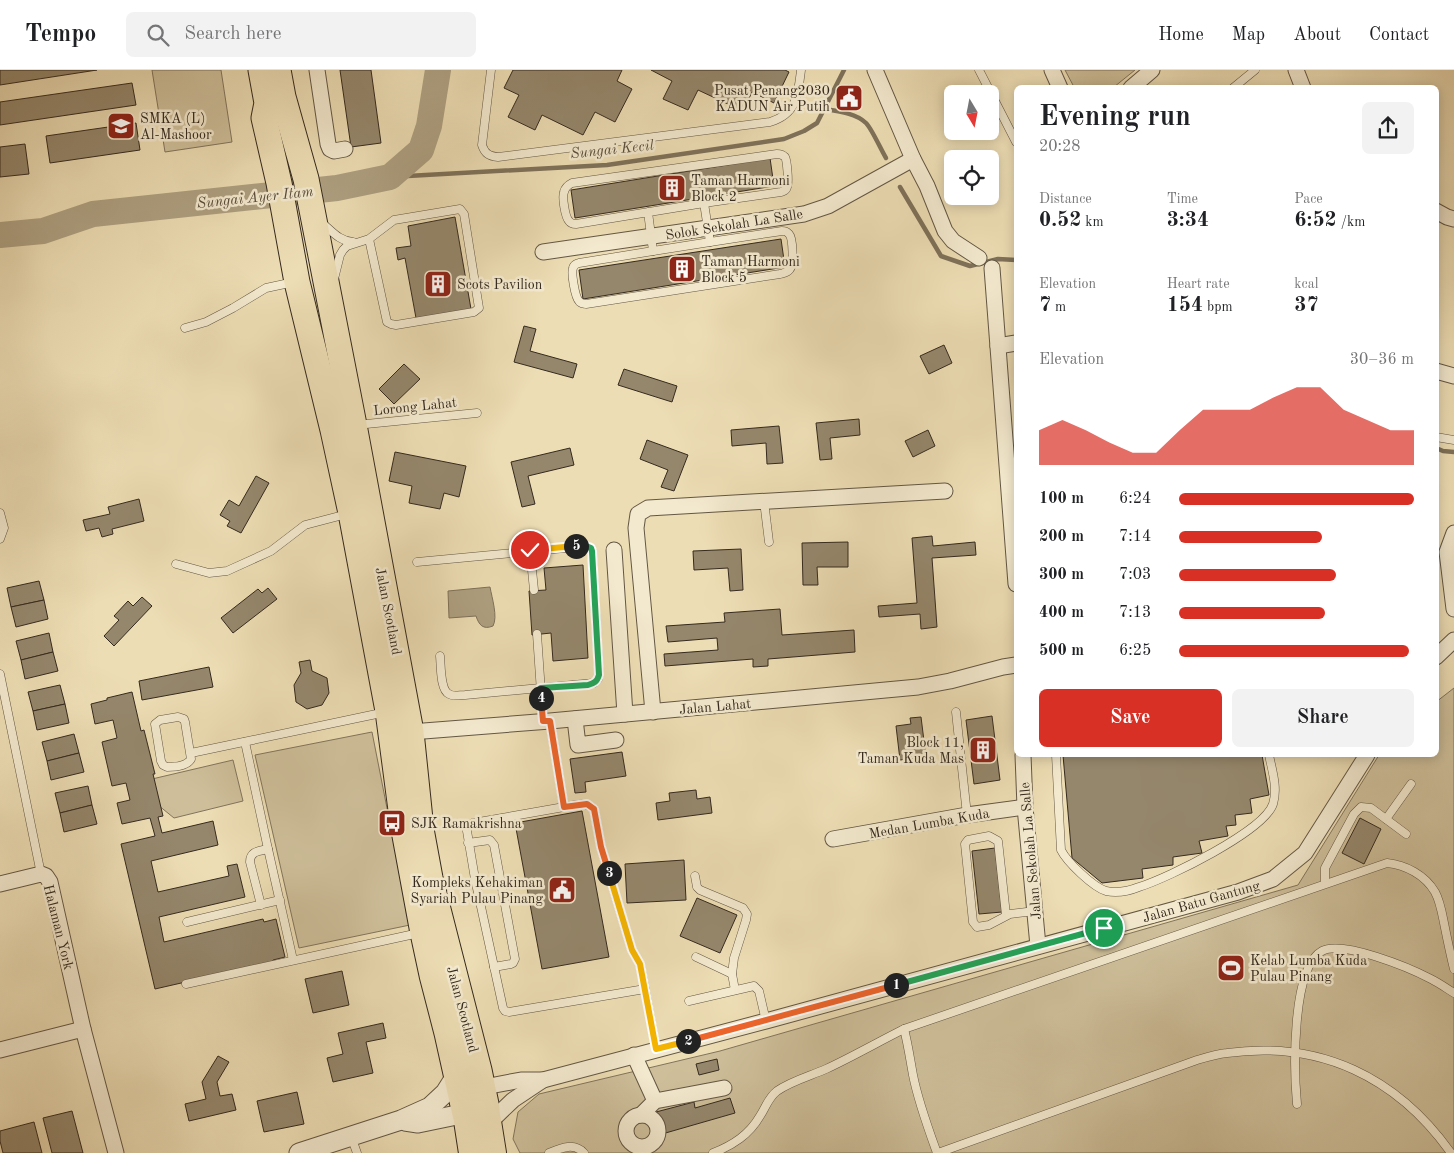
<!DOCTYPE html>
<html lang="en">
<head>
<meta charset="utf-8">
<style>
	body { margin:0; font-family:"Old Standard TT",serif; background:#f2f2f2; color:#202124; height:100vh; display:flex; flex-direction:column; font-size:19px; white-space:nowrap }
	* { box-sizing:border-box; margin:0 }
	p { font-size:16px; color:#757577 }
	.icon { flex:none; width:28px; height:28px; fill:none; stroke:currentColor; stroke-width:2; stroke-linecap:round; stroke-linejoin:round }
	.map { position:relative; flex:1; overflow:hidden }
	.panel { position:absolute; left:1014px; top:15px; width:425px; height:672px; display:flex; flex-direction:column; background:#fff; border-radius:8px; box-shadow:0 2px 12px #0003 }
	.panel>* { flex:none }
	.needle { width:32px; rotate:170deg }
	.tools { position:absolute; left:944px; top:15px; display:grid; gap:10px }
	.tools a { display:grid; place-items:center; width:55px; height:55px; border-radius:8px; background:#fff; box-shadow:0 2px 12px #0003; font-size:25px }
	.pin { position:absolute; display:grid; place-items:center; width:42px; height:42px; color:#fff; margin:-21px; border:2px solid #fff; border-radius:50%; box-shadow:0 1px 5px #0007 }
	.km { position:absolute; width:25px; height:25px; margin:-12px; border-radius:50%; background:#222; color:#fff; font-size:14px; line-height:25px; text-align:center }
	.round { display:grid; place-items:center; flex:none; width:52px; height:52px; border-radius:8px; background:#f2f2f2 }
	.head { display:flex; align-items:center; justify-content:space-between; height:85px; padding:0 25px }
	h1 { font-size:28px; font-weight:700; line-height:38px }
	.figures { display:grid; grid-template-columns:repeat(3,1fr); gap:8px; height:85px; padding:5px 25px }
	.figures div { display:grid; align-content:center }
	.figures b { font-size:21px; font-weight:700 }
	.figures small { font-size:14px; font-weight:400 }
	.figures p { font-size:14px }
	.chart { height:140px; padding:10px 25px }
	.chart p { display:flex; justify-content:space-between }
	.chart svg { width:100%; height:90px; margin-top:5px; fill:#d93025; opacity:.7 }
	.action { display:flex; gap:10px; margin-top:auto; padding:10px 25px }
	.action a { flex:1; height:58px; border-radius:8px; background:#d93025; color:#fff; font-size:20px; font-weight:700; line-height:58px; text-align:center }
	.action a+a { background:#f2f2f2; color:#202124 }
	ul { padding:0 25px; list-style:none; font-size:16px }
	li { display:grid; grid-template-columns:80px 60px 1fr; align-items:center; height:38px }
	li i { height:12px; border-radius:6px; background:#d93025 }
	header { display:flex; align-items:center; gap:30px; box-sizing:border-box; height:70px; padding:0 25px; background:#fff; border-bottom:1px solid #e0e0e0 }
	header strong { font-size:24px }
	nav { display:flex; gap:28px; margin-inline-start:auto; font-size:18px }
	.search { width:350px; height:45px; background:#f2f2f2; display:flex; align-items:center; gap:12px; box-sizing:border-box; padding:0 18px; border-radius:8px; color:#757577; font-size:19px }
	.map>svg:first-child { display:block }
	.green { fill:#cebf9a; stroke:#82745c }
	.water { fill:#aea081; stroke:#7e7159 }
	.lines { fill:none; stroke-linecap:round; stroke-linejoin:round }
	.stream { stroke:#7e7159; stroke-width:4.5 }
	.river { stroke:#aea081; stroke-width:26 }
	.building { fill:#95876c; stroke:#352a1e }
	.service-casing { stroke:#635744; stroke-width:9 }
	.minor-casing { stroke:#635744; stroke-width:17 }
	.tertiary-casing { stroke:#635744; stroke-width:21 }
	.primary-casing { stroke:#352a1e; stroke-width:26 }
	.trunk-casing { stroke:#352a1e; stroke-width:27 }
	.service { stroke:#f3e9ce; stroke-width:8 }
	.minor { stroke:#f3e9ce; stroke-width:15 }
	.tertiary { stroke:#f3e9ce; stroke-width:19 }
	.primary { stroke:#edddb4; stroke-width:24 }
	.trunk { stroke:#edddb4; stroke-width:25 }
	.split-1-casing { stroke:#fff; stroke-width:10 }
	.split-2-casing { stroke:#fff; stroke-width:10 }
	.split-3-casing { stroke:#fff; stroke-width:10 }
	.split-4-casing { stroke:#fff; stroke-width:10 }
	.split-5-casing { stroke:#fff; stroke-width:10 }
	.split-6-casing { stroke:#fff; stroke-width:10 }
	.split-1 { stroke:#22a559; stroke-width:6 }
	.split-2 { stroke:#f0652b; stroke-width:6 }
	.split-3 { stroke:#f5b400; stroke-width:6 }
	.split-4 { stroke:#f0652b; stroke-width:6 }
	.split-5 { stroke:#22a559; stroke-width:6 }
	.split-6 { stroke:#f5b400; stroke-width:6 }
	.labels { text-anchor:middle; stroke-width:5; stroke-linejoin:round; paint-order:stroke }
	.poi-label { font-size:14px; fill:#352a1e; stroke:#f3e9ce; text-anchor:start }
	.street-label { font-size:14px; fill:#352a1e; stroke:#f3e9ce }
	.water-label { font-size:15px; font-style:italic; fill:#594d3c; stroke:#f3e9ce }
</style>
</head>
<body>
<header>
<strong>Tempo</strong>
<div class="search"><svg class="icon" aria-label="search" viewBox="0 0 24 24"><circle cx="10" cy="10" r="6"/><path d="M15 15l6 6"/></svg>Search here</div>
<nav><a>Home</a><a>Map</a><a>About</a><a>Contact</a></nav>
</header>
<div class="map">
<svg width="1454" height="1083" viewBox="0 0 1454 1083">
	<rect width="100%" height="100%" fill="#edddb4"/>
	<filter id="stains"><feTurbulence type="fractalNoise" baseFrequency=".004" numOctaves="4"/><feColorMatrix values="0 0 0 0 .2 0 0 0 0 .09 0 0 0 0 .02 0 0 0 .5 -.17"/></filter>
	<radialGradient id="worn" r=".72"><stop offset=".6" stop-color="#630" stop-opacity="0"/><stop offset="1" stop-color="#630" stop-opacity=".3"/></radialGradient>
	<g class="green">
		<path d="M152,0H221L232,72L165,82Z"/>
		<path d="M1065,0H1135L1114,17H1074Z"/>
		<path d="M1454,618V1083H520L513,1069L518,1042L539,1024L720,981L1298,815L1379,685H1436V632Z"/>
		<path d="M372,662L410,855L299,878L255,685Z"/>
		<path d="M233,690L243,731L174,748L158,735L152,709Z"/>
	</g>
	<path class="water" d="M490,517C492,528 498,547 493,556C483,560 479,555 476,546L449,548L448,521Z"/>
	<g class="lines">
		<g class="stream">
			<path d="M824,39C837,41 856,43 866,53C872,59 881,80 886,88"/>
			<path d="M390,107L607,95L784,69L804,61L817,53L844,0"/>
			<path d="M900,117L941,186L970,196L998,189L1016,190"/>
			<path d="M1436,378L1443,381L1454,382"/>
		</g>
		<path class="river" d="M0,165L43,161L93,144L337,118L390,107L421,80L429,56L438,0"/>
	</g>
	<g class="building">
		<path d="M0,0H97L0,15Z"/>
		<path d="M340,0H371L381,73L351,77Z"/>
		<path d="M513,0H622L617,11L632,19L615,52L595,42L583,65L542,45L535,60L508,47L519,25L504,18Z"/>
		<path d="M651,0H785L789,2L774,33L752,22L743,41L698,20L688,40L663,29L672,11Z"/>
		<path d="M132,13L136,35L0,55V32Z"/>
		<path d="M849,15L861,31L848,41L836,24Z"/>
		<path d="M136,53L140,80L50,93L46,66Z"/>
		<path d="M25,74L29,104L0,107V77Z"/>
		<path d="M770,88L774,116L575,148L571,120Z"/>
		<path d="M455,147L471,239L416,248L405,188L398,190L396,178L411,176L408,156Z"/>
		<path d="M781,169L785,197L583,229L579,200Z"/>
		<path d="M524,256L536,259L530,281L577,294L573,308L514,292Z"/>
		<path d="M944,275L952,293L929,304L920,286Z"/>
		<path d="M404,294L420,309L394,334L379,319Z"/>
		<path d="M624,299L677,316L672,332L618,315Z"/>
		<path d="M859,349L860,365L830,368L832,389L820,390L816,353Z"/>
		<path d="M779,356L783,393L767,394L766,373L732,376L731,360Z"/>
		<path d="M928,360L935,376L913,387L905,371Z"/>
		<path d="M647,370L688,385L674,421L661,417L668,400L640,389Z"/>
		<path d="M570,378L574,395L528,406L535,434L522,437L511,392Z"/>
		<path d="M395,382L466,396L459,427L444,423L440,439L409,433L412,416L389,411Z"/>
		<path d="M256,406L269,413L241,463L227,456L230,451L220,445L229,430L239,436Z"/>
		<path d="M139,429L144,451L112,459L113,464L102,467L99,458L86,461L83,450L110,444L108,437Z"/>
		<path d="M932,466L933,476L975,472L976,485L932,488L937,557L921,559L920,544L879,547L878,536L917,533L912,468Z"/>
		<path d="M848,472V497H817L818,515H803L802,473Z"/>
		<path d="M741,479L743,520L730,521L728,498L694,500L693,481Z"/>
		<path d="M583,495L588,588L553,591L551,563L532,565L529,521L546,520L544,498Z"/>
		<path d="M39,511L44,530L11,537L7,518Z"/>
		<path d="M268,518L277,529L233,563L221,548L258,519L262,523Z"/>
		<path d="M142,527L152,536L114,576L104,566L119,550L114,546L128,531L133,536Z"/>
		<path d="M44,530L48,549L16,557L11,537Z"/>
		<path d="M780,539L782,565L854,560L855,582L768,589V596L753,597V589L665,596L664,584L718,580L717,568L668,572L666,556L725,552L724,543Z"/>
		<path d="M49,563L53,582L21,590L16,571Z"/>
		<path d="M53,582L58,601L25,609L21,590Z"/>
		<path d="M310,590L312,601L327,608L329,623L322,635L307,639L296,632L294,615L301,603L299,592Z"/>
		<path d="M209,597L213,617L142,630L139,611Z"/>
		<path d="M60,615L65,634L33,641L28,622Z"/>
		<path d="M132,622L141,661L144,660L155,704H153L163,746L158,747L162,763L213,751L218,775L151,791L158,822L229,806L227,796L237,794L245,827L159,847L164,872L263,849L264,852L276,849L285,887L273,890V892L155,919L121,774L155,766L150,748L122,754L117,733L130,730L126,713L112,716L102,672L117,668L113,650L95,654L91,634L107,630V628Z"/>
		<path d="M65,634L69,653L37,660L33,641Z"/>
		<path d="M992,646L1000,710L974,714L966,650Z"/>
		<path d="M921,647L926,687L900,690L896,656L911,654L910,648Z"/>
		<path d="M74,664L79,683L47,691L42,672Z"/>
		<path d="M622,682L626,706L585,712L586,722L575,723L570,689Z"/>
		<path d="M79,683L84,702L51,710L47,691Z"/>
		<path d="M1063,685H1262L1269,725L1250,729L1252,743L1235,745L1236,755L1226,756L1228,766L1199,771L1202,783L1173,787V795L1142,799L1143,808L1102,813L1072,788Z"/>
		<path d="M88,716L92,735L60,743L55,723Z"/>
		<path d="M696,720L697,729L710,727L712,743L658,750L656,733L670,731L669,723Z"/>
		<path d="M92,735L97,754L64,762L60,743Z"/>
		<path d="M582,741L609,887L542,899L515,753Z"/>
		<path d="M1360,748L1381,759L1364,794L1342,783Z"/>
		<path d="M995,778L1002,842L979,844L972,781Z"/>
		<path d="M684,790L686,830L627,833L625,794Z"/>
		<path d="M697,828L737,845L720,883L680,866Z"/>
		<path d="M342,901L349,935L313,943L305,909Z"/>
		<path d="M383,953L386,968L366,972L373,1003L333,1012L327,988L343,984L338,963Z"/>
		<path d="M218,986L229,992L217,1012L220,1026L232,1024L236,1040L189,1051L185,1034L206,1029L202,1012Z"/>
		<path d="M717,989L719,1000L699,1005L696,994Z"/>
		<path d="M297,1022L304,1054L264,1062L257,1031Z"/>
		<path d="M730,1028L735,1043L662,1064L656,1042L694,1032L695,1038Z"/>
		<path d="M72,1041L83,1083H52L43,1048Z"/>
		<path d="M34,1052L42,1083H3L0,1071V1061Z"/>
	</g>
	<g class="lines">
		<defs>
			<g id="service">
				<path d="M491,0L482,75C485,84 489,86 498,87L770,52C797,44 798,25 801,0"/>
				<path d="M979,0L1016,72"/>
				<path d="M1233,18L1255,0"/>
				<path d="M648,142L653,181L579,193C576,194 574,194 573,198C571,203 575,227 579,231C581,234 582,233 586,234L780,204C784,203 787,203 790,199C794,195 793,168 789,164C786,161 785,161 782,161L710,172L704,133L781,122C784,121 786,121 787,117C789,113 787,90 785,87C782,84 780,84 777,84L572,113C568,115 565,118 564,122C562,127 565,147 569,151C571,154 573,154 576,154L704,133"/>
				<path d="M322,153C332,161 339,171 353,172"/>
				<path d="M653,181L710,172"/>
				<path d="M334,209L340,185L343,180L347,176L369,169L394,150L460,139L464,144L479,238L474,242L396,255L391,254L387,252L369,169"/>
				<path d="M185,258L206,252L233,238L266,218L294,212"/>
				<path d="M356,355L477,343"/>
				<path d="M1436,367L1454,370"/>
				<path d="M764,431L769,472"/>
				<path d="M0,443L4,458L0,469"/>
				<path d="M530,480L534,520"/>
				<path d="M417,492L586,476L591,478L592,481L599,605L598,609L594,613L465,625C460,625 453,627 449,624C440,620 441,595 440,586"/>
				<path d="M176,494L209,503L227,501L271,481L305,455L347,444"/>
				<path d="M537,564L543,651"/>
				<path d="M0,604L41,804"/>
				<path d="M956,642L967,745"/>
				<path d="M178,647L184,649L185,652L191,689C187,696 176,697 167,697L163,695L161,691L155,654L160,650Z"/>
				<path d="M550,651L564,737C574,735 586,731 594,739L601,777L632,880L640,894L645,919L509,942L505,941L503,938L475,809L467,761L468,757L473,753L564,737"/>
				<path d="M245,672L268,779L293,890"/>
				<path d="M191,683L386,642"/>
				<path d="M1056,685L1061,780C1067,792 1093,817 1106,821C1116,823 1129,821 1139,817C1168,808 1264,761 1273,734C1278,718 1272,700 1269,685"/>
				<path d="M1386,749L1411,714"/>
				<path d="M468,773L490,770L494,775L515,889L513,893L511,894L494,897"/>
				<path d="M695,806L697,817L700,820L743,838L747,844L746,850L734,888L732,904L735,920"/>
				<path d="M1325,813V798L1354,744L1361,737L1371,738L1406,764"/>
				<path d="M261,835L250,792C250,781 259,781 268,779"/>
				<path d="M1006,845L998,771L989,766L968,770L965,774L973,852L977,857L989,855L1010,844L1035,841"/>
				<path d="M187,852L280,830"/>
				<path d="M696,887L732,904"/>
				<path d="M186,914L419,863"/>
				<path d="M645,919L656,979"/>
				<path d="M689,931L754,916L759,921L766,951"/>
				<path d="M904,959C908,974 910,989 913,1005C918,1031 928,1058 937,1083"/>
				<path d="M1297,1034C1294,1002 1291,898 1322,881C1343,870 1410,898 1431,909C1439,913 1446,918 1454,923"/>
				<path d="M351,1066L357,1083"/>
				<path d="M549,1083C561,1078 574,1072 584,1083"/>
				<path d="M713,1083C733,1075 749,1065 760,1046C766,1037 768,1028 777,1021C791,1011 810,1006 826,999C852,987 878,972 904,959L1387,793C1406,795 1425,805 1435,822C1440,831 1442,843 1444,853C1447,868 1450,883 1454,899"/>
				<path d="M938,1083L1197,990C1207,987 1217,984 1227,983C1320,970 1397,1007 1451,1083"/>
			</g>
			<g id="minor">
				<path d="M317,0L328,74L330,79L334,81L345,79"/>
				<path d="M875,0L913,89L927,116L945,161L953,171L979,188"/>
				<path d="M1052,0L1060,18"/>
				<path d="M1296,0L1303,18"/>
				<path d="M1131,18L1152,0"/>
				<path d="M1436,141L1447,147L1454,149"/>
				<path d="M543,182L804,144L828,136L913,89"/>
				<path d="M992,198L1016,514"/>
				<path d="M998,276L1016,273"/>
				<path d="M1436,301L1454,306"/>
				<path d="M1454,463L1447,482L1454,539"/>
				<path d="M614,480L625,644"/>
				<path d="M1436,587L1454,570"/>
				<path d="M653,642L636,458L638,444L648,438L945,421"/>
				<path d="M575,649L578,675L616,670"/>
				<path d="M411,662L550,651L918,617L950,611L1003,597L1016,595"/>
				<path d="M1023,685L1025,737L1038,876"/>
				<path d="M833,769L967,745L1025,737"/>
				<path d="M0,814L41,804L46,806L50,812L83,959L116,1083"/>
				<path d="M0,980L83,959"/>
				<path d="M634,985L655,1031"/>
				<path d="M474,1019L521,1010H543L766,951L1238,822L1273,809L1305,783L1367,685"/>
				<path d="M641,1045L655,1031L724,1018"/>
				<circle cx="642" cy="1061" r="16"/>
				<path d="M489,1053L513,1030L543,1010"/>
			</g>
			<g id="tertiary">
				<path d="M405,1051L418,1053L476,1041"/>
				<path d="M299,1083L401,1050L430,1037L445,1023L457,1004"/>
			</g>
			<g id="primary">
				<path d="M487,1039L494,1083"/>
				<path d="M465,1044L471,1083"/>
			</g>
			<g id="trunk">
				<path d="M261,0L267,33L264,48L279,113L297,212L333,360L351,443L388,641L403,755L423,863L432,905L447,963L465,1044"/>
				<path d="M278,0L283,27L306,109L354,355L411,662L421,759L430,808L479,1000L487,1039"/>
			</g>
		</defs>
		<use href="#service" class="service-casing"/>
		<use href="#minor" class="minor-casing"/>
		<use href="#tertiary" class="tertiary-casing"/>
		<use href="#primary" class="primary-casing"/>
		<use href="#trunk" class="trunk-casing"/>
		<use href="#service" class="service"/>
		<use href="#minor" class="minor"/>
		<use href="#tertiary" class="tertiary"/>
		<use href="#primary" class="primary"/>
		<use href="#trunk" class="trunk"/>
	</g>
	<g class="lines">
		<defs>
			<path id="split-1" d="M896,915L1104,858"/>
			<path id="split-2" d="M688,971L896,915"/>
			<path id="split-3" d="M609,803L632,880L640,894L656,979L688,971"/>
			<path id="split-4" d="M541,628L543,651H550L564,737L587,734L594,739L601,777L609,803"/>
			<path id="split-5" d="M541,628V618L588,615C594,613 597,612 599,605L592,481L591,478L586,476H576"/>
			<path id="split-6" d="M530,480L576,476"/>
		</defs>
		<use href="#split-1" class="split-1-casing"/>
		<use href="#split-2" class="split-2-casing"/>
		<use href="#split-3" class="split-3-casing"/>
		<use href="#split-4" class="split-4-casing"/>
		<use href="#split-5" class="split-5-casing"/>
		<use href="#split-6" class="split-6-casing"/>
		<use href="#split-1" class="split-1"/>
		<use href="#split-2" class="split-2"/>
		<use href="#split-3" class="split-3"/>
		<use href="#split-4" class="split-4"/>
		<use href="#split-5" class="split-5"/>
		<use href="#split-6" class="split-6"/>
	</g>
	<defs>
		<symbol id="civic-square" viewBox="-11 -11 22 22"><rect x="-9" y="-9" width="18" height="18" rx="4" fill="#8f2418" stroke="#f3e9ce"/><path d="M-.6-6.5H3V-4.5H.6V-3L4-1V1h2V6H-6V1h2V-1L-.6-3ZM-1.2 2.5V6h2.4V2.5Z" fill="#fff"/></symbol>
		<symbol id="school-square" viewBox="-11 -11 22 22"><rect x="-9" y="-9" width="18" height="18" rx="4" fill="#8f2418" stroke="#f3e9ce"/><path d="M0-5L7-2L0 1L-7-2ZM-4 1L0 2.5L4 1V4Q0 6-4 4Z" fill="#fff"/></symbol>
		<symbol id="building-square" viewBox="-11 -11 22 22"><rect x="-9" y="-9" width="18" height="18" rx="4" fill="#8f2418" stroke="#f3e9ce"/><path d="M-4-6H4V6H1V3H-1V6H-4ZM-2.5-4.3h1.7v1.8h-1.7ZM.8-4.3h1.7v1.8H.8ZM-2.5-1h1.7V.8h-1.7ZM.8-1h1.7V.8H.8Z" fill="#fff"/></symbol>
		<symbol id="bus-square" viewBox="-11 -11 22 22"><rect x="-9" y="-9" width="18" height="18" rx="4" fill="#8f2418" stroke="#f3e9ce"/><path d="M-5-6H5V4H4V6H2V4H-2V6H-4V4H-5ZM-3.5-4V0h7V-4ZM-3.5 1.2v1.5H-2V1.2ZM2 1.2v1.5H3.5V1.2Z" fill="#fff"/></symbol>
		<symbol id="stadium-square" viewBox="-11 -11 22 22"><rect x="-9" y="-9" width="18" height="18" rx="4" fill="#8f2418" stroke="#f3e9ce"/><path d="M0-5a6.5 5 0 1 0 0 10a6.5 5 0 1 0 0-10ZM-3.5-1.8h7v3.6h-7Z" fill="#fff"/></symbol>
	</defs>
	<g fill-rule="evenodd">
		<use href="#civic-square" x="833" y="12" width="32" height="32"/>
		<use href="#school-square" x="105" y="40" width="32" height="32"/>
		<use href="#building-square" x="656" y="102" width="32" height="32"/>
		<use href="#building-square" x="666" y="183" width="32" height="32"/>
		<use href="#building-square" x="422" y="198" width="32" height="32"/>
		<use href="#building-square" x="967" y="664" width="32" height="32"/>
		<use href="#bus-square" x="376" y="737" width="32" height="32"/>
		<use href="#civic-square" x="546" y="804" width="32" height="32"/>
		<use href="#stadium-square" x="1215" y="882" width="32" height="32"/>
	</g>
	<g class="labels">
		<g class="poi-label">
			<text x="830" y="25" text-anchor="end">Pusat Penang2030<tspan x="830" dy="16">KADUN Air Putih</tspan></text>
			<text x="140" y="53">SMKA (L)<tspan x="140" dy="16">Al-Mashoor</tspan></text>
			<text x="691" y="115">Taman Harmoni<tspan x="691" dy="16">Block 2</tspan></text>
			<text x="701" y="196">Taman Harmoni<tspan x="701" dy="16">Block 5</tspan></text>
			<text x="457" y="219">Scots Pavilion</text>
			<text x="964" y="677" text-anchor="end">Block 11,<tspan x="964" dy="16">Taman Kuda Mas</tspan></text>
			<text x="411" y="758">SJK Ramakrishna</text>
			<text x="543" y="817" text-anchor="end">Kompleks Kehakiman<tspan x="543" dy="16">Syariah Pulau Pinang</tspan></text>
			<text x="1250" y="895">Kelab Lumba Kuda<tspan x="1250" dy="16">Pulau Pinang</tspan></text>
		</g>
		<g class="street-label">
			<text transform="translate(734 154) rotate(-9)" y="5">Solok Sekolah La Salle</text>
			<text transform="translate(415 336) rotate(-6)" y="5">Lorong Lahat</text>
			<text transform="translate(389 541) rotate(79)" y="5">Jalan Scotland</text>
			<text transform="translate(715 636) rotate(-5)" y="5">Jalan Lahat</text>
			<text transform="translate(929 753) rotate(-10)" y="5">Medan Lumba Kuda</text>
			<text transform="translate(1030 781) rotate(-95)" y="5">Jalan Sekolah La Salle</text>
			<text transform="translate(1201 831) rotate(-16)" y="5">Jalan Batu Gantung</text>
			<text transform="translate(59 857) rotate(76)" y="5">Halaman York</text>
			<text transform="translate(463 939) rotate(75)" y="5">Jalan Scotland</text>
		</g>
		<g class="water-label">
			<text transform="translate(612 79) rotate(-6)" y="5">Sungai Kecil</text>
			<text transform="translate(255 127) rotate(-6)" y="5">Sungai Ayer Itam</text>
		</g>
	</g>
	<rect width="100%" height="100%" filter="url(#stains)"/>
	<rect width="100%" height="100%" fill="url(#worn)"/>
</svg>
<div class="tools">
<a><svg class="needle" viewBox="-14 -14 28 28"><path d="M0-13l5 13h-10z" fill="#e53935"/><path d="M0 13l5-13h-10z" fill="#757577"/></svg></a>
<a><svg class="icon" aria-label="locate" viewBox="0 0 24 24"><circle cx="12" cy="12" r="6"/><path d="M12 2v4M12 18v4M2 12h4M18 12h4"/></svg></a>
</div>
<div class="pin" style="left:1104px;top:858px;background:#1e9e55"><svg class="icon" aria-label="arrive" viewBox="0 0 24 24"><path d="M6 21V4h12l-3 4 3 4H6"/></svg></div>
<div class="pin" style="left:530px;top:480px;background:#d93025"><svg class="icon" aria-label="check" viewBox="0 0 24 24"><path d="M5 12l5 5 9-10"/></svg></div>
<b class="km" style="left:896px;top:915px">1</b>
<b class="km" style="left:688px;top:971px">2</b>
<b class="km" style="left:609px;top:803px">3</b>
<b class="km" style="left:541px;top:628px">4</b>
<b class="km" style="left:576px;top:476px">5</b>
<section class="panel">
<div class="head"><div><h1>Evening run</h1><p>20:28</p></div><a class="round"><svg class="icon" aria-label="share" viewBox="0 0 24 24"><path d="M12 15V3M7 8l5-5 5 5M5 13v7h14v-7"/></svg></a></div>
<div class="figures">
<div><p>Distance</p><b>0.52<small> km</small></b></div>
<div><p>Time</p><b>3:34</b></div>
<div><p>Pace</p><b>6:52<small> /km</small></b></div>
</div>
<div class="figures">
<div><p>Elevation</p><b>7<small> m</small></b></div>
<div><p>Heart rate</p><b>154<small> bpm</small></b></div>
<div><p>kcal</p><b>37</b></div>
</div>
<div class="chart"><p><span>Elevation</span>30–36 m</p>
<svg viewBox="0 0 160 44" preserveAspectRatio="none"><path d="M0 44V27L10 22L20 27L30 33L40 38L50 38L60 27L70 17L80 17L90 17L100 11L110 6L120 6L130 17L140 22L150 27L160 27V44z"/></svg>
</div>
<ul>
<li><b>100 m</b>6:24<i style="width:100%"></i></li>
<li><b>200 m</b>7:14<i style="width:61%"></i></li>
<li><b>300 m</b>7:03<i style="width:67%"></i></li>
<li><b>400 m</b>7:13<i style="width:62%"></i></li>
<li><b>500 m</b>6:25<i style="width:98%"></i></li>
</ul>
<div class="action"><a>Save</a><a>Share</a></div>
</section>
</div>
</body>
</html>
